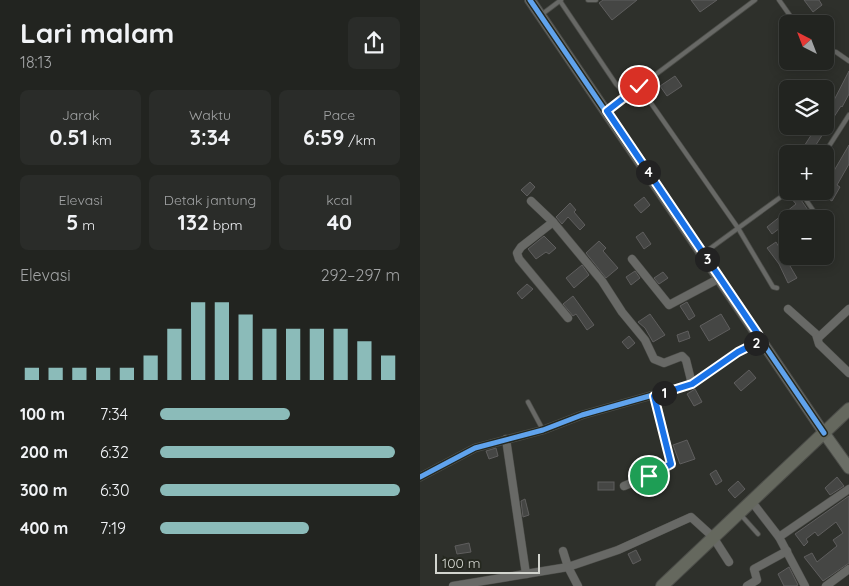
<!DOCTYPE html>
<html lang="id">
<head>
<meta charset="utf-8">
<style>
	body { margin:0; font-family:Quicksand,sans-serif; background:#2a2c29; color:#f1f3f6; height:100vh; display:flex; flex-direction:column; font-size:19px; white-space:nowrap }
	* { box-sizing:border-box; margin:0 }
	p { font-size:16px; color:#a2a4a5 }
	.icon { flex:none; width:28px; height:28px; fill:none; stroke:currentColor; stroke-width:2; stroke-linecap:round; stroke-linejoin:round }
	.map { position:relative; flex:1; overflow:hidden }
	.sheet { display:flex; flex-direction:column; background:#222420; width:420px }
	.sheet>* { flex:none }
	.needle { width:32px; rotate:318deg }
	.buttons { position:absolute; left:359px; top:15px; display:grid; gap:10px }
	.buttons a { display:grid; place-items:center; width:55px; height:55px; border-radius:8px; background:#222420; box-shadow:0 2px 12px #0003,0 0 0 1px #3f413e; font-size:25px }
	.scale { position:absolute; left:15px; bottom:12px; width:105px; box-sizing:border-box; padding-left:5px; border:2px solid #d3d5cf; border-top:0; font-size:14px; line-height:18px; white-space:nowrap; color:#d3d5cf; -webkit-text-stroke:4px #25281f; paint-order:stroke }
	.pin { position:absolute; display:grid; place-items:center; width:42px; height:42px; color:#fff; margin:-21px; border:2px solid #fff; border-radius:50%; box-shadow:0 1px 5px #0007 }
	.km { position:absolute; width:25px; height:25px; margin:-12px; border-radius:50%; background:#222; color:#fff; font-size:14px; line-height:25px; text-align:center }
	.round { display:grid; place-items:center; flex:none; width:52px; height:52px; border-radius:8px; background:#2a2c29 }
	.head { display:flex; align-items:center; justify-content:space-between; height:85px; padding:0 20px }
	h1 { font-size:28px; font-weight:700; line-height:38px }
	.metrics { display:grid; grid-template-columns:repeat(3,1fr); gap:8px; height:85px; padding:5px 20px }
	.metrics div { display:grid; align-content:center; border-radius:8px; background:#2a2c29; text-align:center }
	.metrics b { font-size:21px; font-weight:700 }
	.metrics small { font-size:14px; font-weight:400 }
	.metrics p { font-size:14px }
	.chart { height:140px; padding:10px 20px }
	.chart p { display:flex; justify-content:space-between }
	.chart svg { width:100%; height:90px; margin-top:5px; stroke:#8bbbb9; stroke-width:6 }
	ul { padding:0 20px; list-style:none; font-size:16px }
	li { display:grid; grid-template-columns:80px 60px 1fr; align-items:center; height:38px }
	li i { height:12px; border-radius:6px; background:#8bbbb9 }
	main { display:flex; flex:1; min-height:0 }
	.map>svg:first-child { display:block }
	.building { fill:#454644; stroke:#5f5e5e }
	.lines { fill:none; stroke-linecap:round; stroke-linejoin:round }
	.service-casing { stroke:#4c4d49; stroke-width:5.5 }
	.minor-casing { stroke:#4c4d49; stroke-width:9 }
	.tertiary-casing { stroke:#4c4d49; stroke-width:12 }
	.secondary-casing { stroke:#4c4d49; stroke-width:13 }
	.primary-casing { stroke:#4c4d49; stroke-width:14 }
	.service { stroke:#686966; stroke-width:4 }
	.minor { stroke:#686966; stroke-width:8 }
	.tertiary { stroke:#686966; stroke-width:10 }
	.secondary { stroke:#6b6e66; stroke-width:11 }
	.primary { stroke:#65685e; stroke-width:12 }
	.cycleway-casing { stroke:#25281f; stroke-width:8 }
	.cycleway { stroke:#60a3ed; stroke-width:5 }
	.route-casing { stroke:#fff; stroke-width:10 }
	.route { stroke:#1a73e8; stroke-width:6 }
</style>
</head>
<body>
<main>
<section class="sheet">
<div class="head"><div><h1>Lari malam</h1><p>18:13</p></div><a class="round"><svg class="icon" aria-label="share" viewBox="0 0 24 24"><path d="M12 15V3M7 8l5-5 5 5M5 13v7h14v-7"/></svg></a></div>
<div class="metrics">
<div><p>Jarak</p><b>0.51<small> km</small></b></div>
<div><p>Waktu</p><b>3:34</b></div>
<div><p>Pace</p><b>6:59<small> /km</small></b></div>
</div>
<div class="metrics">
<div><p>Elevasi</p><b>5<small> m</small></b></div>
<div><p>Detak jantung</p><b>132<small> bpm</small></b></div>
<div><p>kcal</p><b>40</b></div>
</div>
<div class="chart"><p><span>Elevasi</span>292–297 m</p>
<svg viewBox="0 0 160 44" preserveAspectRatio="none"><path d="M5 44V38M15 44V38M25 44V38M35 44V38M45 44V38M55 44V32M65 44V19M75 44V6M85 44V6M95 44V12M105 44V19M115 44V19M125 44V19M135 44V19M145 44V25M155 44V32"/></svg>
</div>
<ul>
<li><b>100 m</b>7:34<i style="width:54%"></i></li>
<li><b>200 m</b>6:32<i style="width:98%"></i></li>
<li><b>300 m</b>6:30<i style="width:100%"></i></li>
<li><b>400 m</b>7:19<i style="width:62%"></i></li>
</ul>
</section>
<div class="map">
<svg width="429" height="586" viewBox="0 0 429 586">
	<rect width="100%" height="100%" fill="#2e302b"/>
	<g class="building">
		<path d="M183,0H217L192,20L179,3Z"/>
		<path d="M271,0H297L280,12Z"/>
		<path d="M384,0H399L402,5L393,12Z"/>
		<path d="M429,71V94L422,107L421,106L390,154H379L397,126H405V113L411,106Z"/>
		<path d="M255,76L262,86L247,96L240,86Z"/>
		<path d="M429,145V164L417,185L420,187L412,201L395,191H405V179L408,181Z"/>
		<path d="M110,182L115,187L107,196L101,190Z"/>
		<path d="M377,194L392,216L385,219L380,213L372,219H368V237L360,228L352,234L347,227L376,204L371,198Z"/>
		<path d="M224,197L230,205L221,213L214,205Z"/>
		<path d="M150,203L156,210L154,212L165,225L160,230L148,217L142,224L136,217Z"/>
		<path d="M223,232L231,244L224,249L216,237Z"/>
		<path d="M124,236L136,248L129,254L126,252L116,259L108,249Z"/>
		<path d="M179,241L186,248L183,251L198,268L186,278L166,253Z"/>
		<path d="M356,242L377,278L368,283L359,264L347,248Z"/>
		<path d="M162,265L169,275L154,288L146,278Z"/>
		<path d="M215,271L220,278L211,285L206,277Z"/>
		<path d="M243,272L248,278L239,284L234,278Z"/>
		<path d="M107,284L113,289L102,299L97,293Z"/>
		<path d="M153,296L174,325L167,330L156,314L153,316L143,304Z"/>
		<path d="M267,302L275,316L269,320L260,306Z"/>
		<path d="M230,314L245,335L233,342L225,328L218,322Z"/>
		<path d="M301,314L310,329L289,341L280,326Z"/>
		<path d="M268,331L270,338L259,342L257,335Z"/>
		<path d="M209,336L215,343L208,349L202,342Z"/>
		<path d="M329,370L336,378L321,391L314,383Z"/>
		<path d="M275,389L282,402L274,406L267,394Z"/>
		<path d="M267,440L275,459L260,464L253,445Z"/>
		<path d="M76,448L78,456L69,459L66,451Z"/>
		<path d="M296,470L302,481L296,485L290,474Z"/>
		<path d="M417,477L424,486L410,495L405,488Z"/>
		<path d="M318,481L325,489L315,498L308,490Z"/>
		<rect x="178" y="482" width="16" height="8"/>
		<path d="M429,496V563L403,581L384,557L392,553L397,562L417,546L413,540L423,533L416,522L398,536L395,532L386,539L388,542L384,546L375,534Z"/>
		<path d="M105,499L109,515L103,517L101,501Z"/>
		<path d="M49,543L51,552L37,554L35,546Z"/>
		<path d="M216,550L221,560L213,564L208,554Z"/>
		<path d="M369,567L378,585L376,586H364L358,574Z"/>
	</g>
	<g class="lines">
		<defs>
			<g id="service">
				<path d="M168,0H176"/>
				<path d="M359,0L376,24"/>
				<path d="M140,1L196,84L207,95"/>
				<path d="M121,15L141,0"/>
				<path d="M405,50L416,52L429,61"/>
				<path d="M219,86L318,228L353,287L357,288"/>
				<path d="M187,111L335,0"/>
				<path d="M404,154L429,115"/>
				<path d="M380,191L399,219"/>
				<path d="M284,253L369,191"/>
				<path d="M108,402L123,430"/>
				<path d="M321,515L338,534"/>
			</g>
			<g id="minor">
				<path d="M111,201L133,222L182,281L202,312L225,340L234,359L244,363L262,356L266,360L272,384"/>
				<path d="M133,222L101,247L97,253L99,259L148,318"/>
				<path d="M212,259L249,305L300,278"/>
				<path d="M368,309L396,334L399,344L429,373"/>
				<path d="M398,338L429,309"/>
				<path d="M86,439L106,574"/>
				<path d="M0,477L55,448L123,430L162,415L272,384L317,352L343,340"/>
				<path d="M204,486L236,473L251,464L235,396"/>
				<path d="M332,502L359,537L385,586"/>
				<path d="M359,537L429,489"/>
				<path d="M143,551L148,567L158,586"/>
				<path d="M33,586L148,567L198,550L271,517L293,537L309,562"/>
				<path d="M327,586L337,580L334,569L367,551"/>
				<path d="M406,586L429,569"/>
			</g>
			<path id="tertiary" d="M110,0L404,433"/>
			<path id="secondary" d="M404,433L429,468"/>
			<path id="primary" d="M242,586L429,409"/>
		</defs>
		<use href="#service" class="service-casing"/>
		<use href="#minor" class="minor-casing"/>
		<use href="#tertiary" class="tertiary-casing"/>
		<use href="#secondary" class="secondary-casing"/>
		<use href="#primary" class="primary-casing"/>
		<use href="#service" class="service"/>
		<use href="#minor" class="minor"/>
		<use href="#tertiary" class="tertiary"/>
		<use href="#secondary" class="secondary"/>
		<use href="#primary" class="primary"/>
		<defs>
			<g id="cycleway">
				<path d="M110,0L404,433"/>
				<path d="M0,477L55,448L123,430L162,415L272,384L317,352L343,340"/>
			</g>
		</defs>
		<use href="#cycleway" class="cycleway-casing"/>
		<use href="#cycleway" class="cycleway"/>
	</g>
	<g class="lines">
		<defs>
			<path id="route" d="M219,86L187,111L342,340L318,352L272,384L234,396L251,464L229,476"/>
		</defs>
		<use href="#route" class="route-casing"/>
		<use href="#route" class="route"/>
	</g>
</svg>
<div class="buttons">
<a><svg class="needle" viewBox="-14 -14 28 28"><path d="M0-13l5 13h-10z" fill="#e53935"/><path d="M0 13l5-13h-10z" fill="#a2a4a5"/></svg></a>
<a><svg class="icon" aria-label="layers" viewBox="0 0 24 24"><path d="M12 4l9 5-9 5-9-5zM3 14l9 5 9-5"/></svg></a>
<a>+</a>
<a>−</a>
</div>
<div class="scale">100 m</div>
<div class="pin" style="left:229px;top:476px;background:#1e9e55"><svg class="icon" aria-label="arrive" viewBox="0 0 24 24"><path d="M6 21V4h12l-3 4 3 4H6"/></svg></div>
<div class="pin" style="left:219px;top:86px;background:#d93025"><svg class="icon" aria-label="check" viewBox="0 0 24 24"><path d="M5 12l5 5 9-10"/></svg></div>
<b class="km" style="left:244px;top:393px">1</b>
<b class="km" style="left:336px;top:343px">2</b>
<b class="km" style="left:287px;top:259px">3</b>
<b class="km" style="left:228px;top:172px">4</b>
</div>
</main>
</body>
</html>
